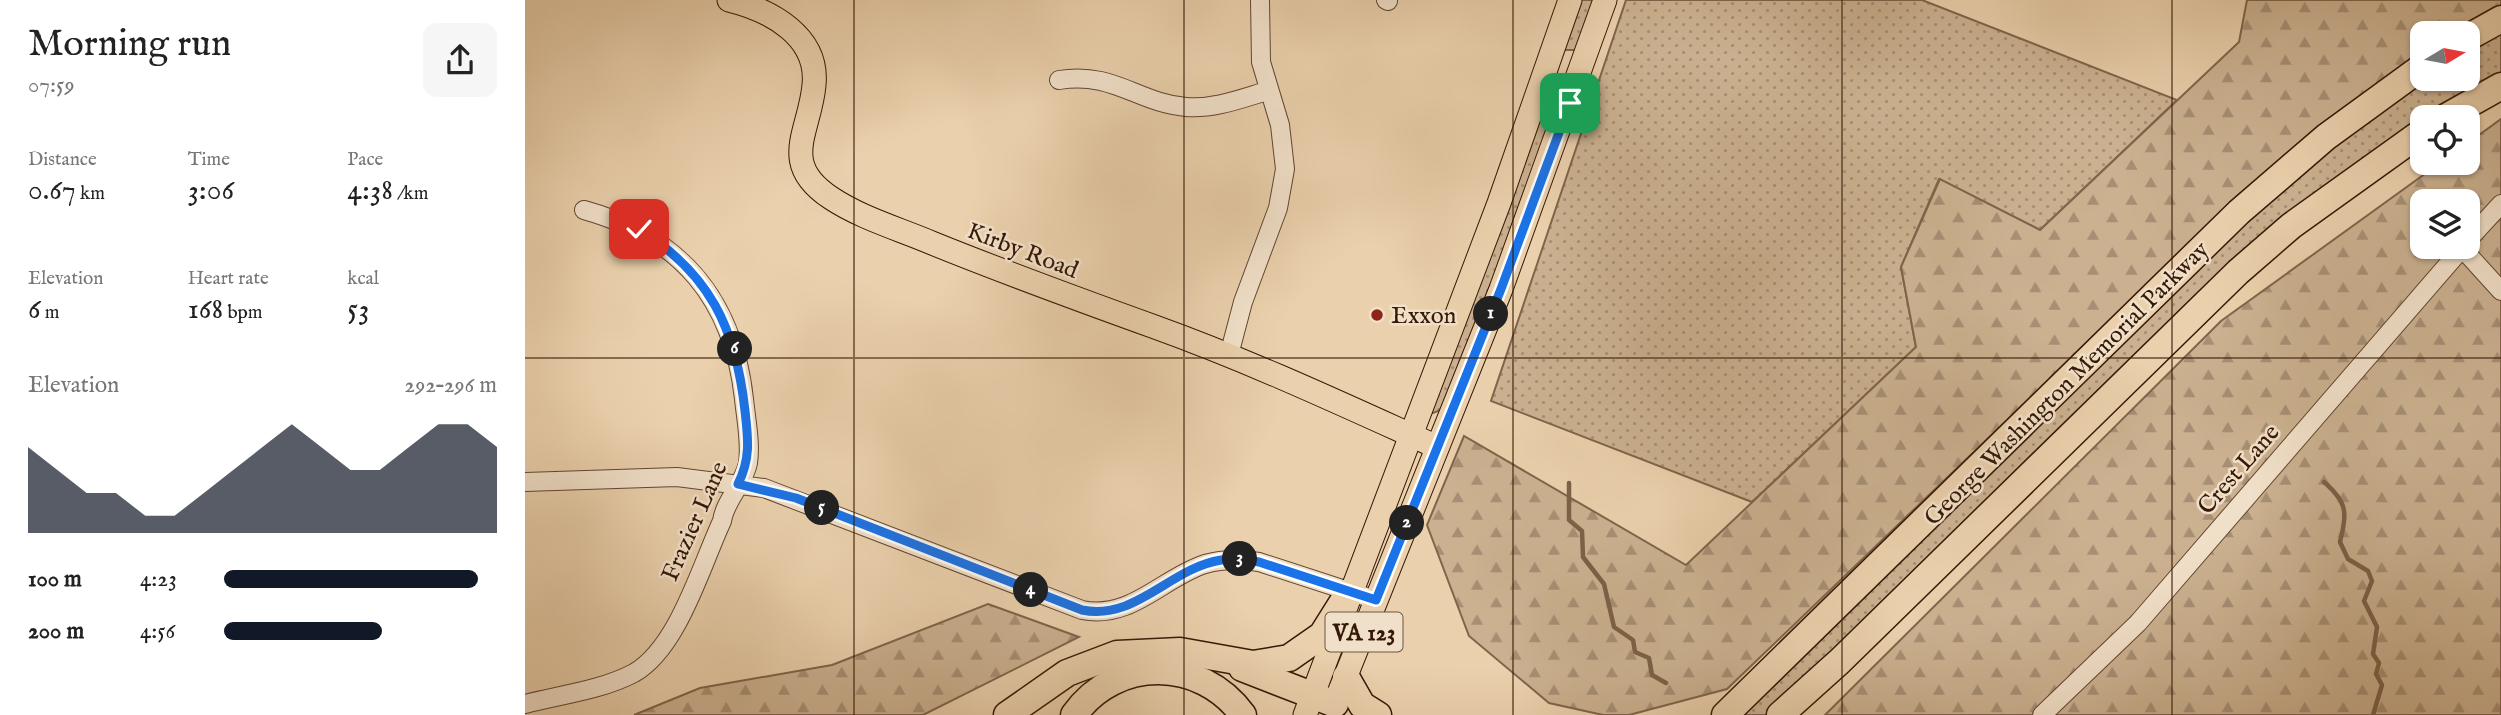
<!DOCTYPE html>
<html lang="en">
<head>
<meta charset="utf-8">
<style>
	body { margin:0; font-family:"IM FELL English",serif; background:#f6f6f6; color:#222; height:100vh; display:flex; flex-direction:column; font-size:26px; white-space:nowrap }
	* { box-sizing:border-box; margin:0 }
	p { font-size:23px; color:#767676 }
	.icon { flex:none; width:38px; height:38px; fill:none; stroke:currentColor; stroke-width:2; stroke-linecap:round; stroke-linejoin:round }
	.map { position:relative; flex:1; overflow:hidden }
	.side { display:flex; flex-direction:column; background:#fff; width:525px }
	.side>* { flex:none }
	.needle { width:46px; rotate:80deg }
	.tools { position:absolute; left:1885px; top:21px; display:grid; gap:14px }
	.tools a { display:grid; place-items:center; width:70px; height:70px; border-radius:14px; background:#fff; box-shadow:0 2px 5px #0004; font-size:35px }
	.pin { position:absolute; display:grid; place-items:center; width:60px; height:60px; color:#fff; margin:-30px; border-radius:14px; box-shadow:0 4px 10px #0006 }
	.km { position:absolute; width:35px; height:35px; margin:-18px; border-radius:50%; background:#222; color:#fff; font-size:19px; line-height:35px; text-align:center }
	.round { display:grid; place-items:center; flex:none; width:74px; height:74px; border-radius:14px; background:#f6f6f6 }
	.overview { display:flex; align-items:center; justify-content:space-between; height:119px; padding:0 28px }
	h1 { font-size:38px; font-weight:600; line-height:52px }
	.metrics { display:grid; grid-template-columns:repeat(3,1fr); gap:10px; height:119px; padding:7px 28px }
	.metrics div { display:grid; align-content:center }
	.metrics b { font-size:30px; font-weight:600 }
	.metrics small { font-size:19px; font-weight:400 }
	.metrics p { font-size:19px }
	.chart { height:196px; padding:14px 28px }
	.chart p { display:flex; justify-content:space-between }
	.chart svg { width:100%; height:126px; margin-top:7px; fill:#111827; opacity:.7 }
	ul { padding:0 28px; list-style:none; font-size:23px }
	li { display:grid; grid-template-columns:112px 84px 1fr; align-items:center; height:52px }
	li i { height:18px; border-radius:9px; background:#111827 }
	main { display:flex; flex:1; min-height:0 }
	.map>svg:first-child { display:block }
	.grass { fill:url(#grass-dots); stroke:#80644b; stroke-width:2 }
	.forest { fill:url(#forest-firs); stroke:#80644b; stroke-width:2; fill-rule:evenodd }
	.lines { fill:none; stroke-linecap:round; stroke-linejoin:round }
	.stream { stroke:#7c6148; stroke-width:4.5 }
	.minor-casing { stroke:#624630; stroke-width:20 }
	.major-casing { stroke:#351806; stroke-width:25 }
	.highway-casing { stroke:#351806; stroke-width:29 }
	.minor { stroke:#f1e0c9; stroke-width:18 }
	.major { stroke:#ead0ac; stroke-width:23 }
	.highway { stroke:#ead0ac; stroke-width:26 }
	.route-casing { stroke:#fff; stroke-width:14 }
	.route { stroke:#1a73e8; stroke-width:9 }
	.grid { fill:none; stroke:#351806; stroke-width:2; stroke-opacity:0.55 }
	.poi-dot { fill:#8f2418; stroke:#f1e0c9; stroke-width:2.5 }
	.labels { text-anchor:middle; stroke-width:5; stroke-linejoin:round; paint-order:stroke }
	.shield { fill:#f1e0c9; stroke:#6d5440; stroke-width:2 }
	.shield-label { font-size:23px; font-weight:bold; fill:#351806 }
	.street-label { font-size:24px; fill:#351806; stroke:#f1e0c9 }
	.poi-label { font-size:24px; fill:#351806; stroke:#f1e0c9; text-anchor:start }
</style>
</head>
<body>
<main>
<section class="side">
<div class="overview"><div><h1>Morning run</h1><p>07:59</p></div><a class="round"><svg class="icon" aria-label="share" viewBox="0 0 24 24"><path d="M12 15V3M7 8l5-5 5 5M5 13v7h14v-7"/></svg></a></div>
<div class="metrics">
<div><p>Distance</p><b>0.67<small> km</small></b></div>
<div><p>Time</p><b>3:06</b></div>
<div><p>Pace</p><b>4:38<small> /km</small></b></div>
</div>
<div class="metrics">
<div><p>Elevation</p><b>6<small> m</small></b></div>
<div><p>Heart rate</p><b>168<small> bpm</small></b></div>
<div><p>kcal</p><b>53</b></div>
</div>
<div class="chart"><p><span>Elevation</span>292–296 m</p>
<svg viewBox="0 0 160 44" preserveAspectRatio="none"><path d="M0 44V14L10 22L20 30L30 30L40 38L50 38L60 30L70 22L80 14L90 6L100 14L110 22L120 22L130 14L140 6L150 6L160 14V44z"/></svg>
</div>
<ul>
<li><b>100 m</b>4:23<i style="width:93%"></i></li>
<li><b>200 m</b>4:56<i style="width:58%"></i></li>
</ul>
</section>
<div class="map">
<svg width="1976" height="715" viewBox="0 0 1976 715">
	<defs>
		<pattern id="grass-dots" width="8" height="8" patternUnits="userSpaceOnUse" patternTransform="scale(1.75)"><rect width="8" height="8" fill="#cbb190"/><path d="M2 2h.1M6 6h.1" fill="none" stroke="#a68f74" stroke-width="1.8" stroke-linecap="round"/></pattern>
		<pattern id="forest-firs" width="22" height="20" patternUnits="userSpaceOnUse" patternTransform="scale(1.75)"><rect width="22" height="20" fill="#cbb190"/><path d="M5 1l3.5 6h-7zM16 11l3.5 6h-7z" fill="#a68f74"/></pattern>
	</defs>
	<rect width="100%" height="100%" fill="#ead0ac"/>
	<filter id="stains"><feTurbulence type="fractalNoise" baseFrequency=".00286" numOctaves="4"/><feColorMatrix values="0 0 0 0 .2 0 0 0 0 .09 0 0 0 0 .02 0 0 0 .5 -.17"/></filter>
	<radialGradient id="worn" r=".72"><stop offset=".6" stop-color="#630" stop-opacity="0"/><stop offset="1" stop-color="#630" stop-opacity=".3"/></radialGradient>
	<g class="grass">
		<path d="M1051,0H1070L1054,50H1039Z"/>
		<path d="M1101,0H1397L1652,100L1515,230L1414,179L1376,267L1391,347L1227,502L966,401Z"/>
		<path d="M1976,28V77L1904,117H1897V122L1257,703L1242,715H1209L1773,167L1897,79H1942L1943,47Z"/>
		<path d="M1027,84L1034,87L1036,91L1005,184L916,410L905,414Z"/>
	</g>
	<g class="forest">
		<path d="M1722,0H1976V9L1937,33H1897V59L1806,119L1506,397L1202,689L1104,715H1078L1024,703L944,636L902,525L939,436L1161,565L1391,347L1376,267L1415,179L1515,230L1714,42Z"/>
		<path d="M1976,119V715H1300L1696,321L1915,163H1942L1943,143ZM1897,201H1942V247H1897Z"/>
		<path d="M463,604L554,637L398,715H109L175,688L307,665Z"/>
	</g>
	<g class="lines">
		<g class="stream">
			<path d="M1799,482C1823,503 1822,512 1815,542L1823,559L1843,571L1847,581L1839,601L1852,627L1848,654L1854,663L1851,674L1857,685L1848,715"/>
			<path d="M1044,483V520L1057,531L1058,557L1079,584L1089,627L1108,640L1110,652L1124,658L1127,675L1141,683"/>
		</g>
		<defs>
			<g id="minor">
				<path d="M861,0L863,1"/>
				<path d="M534,80C588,71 613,103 661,107C690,109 715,99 742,91"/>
				<path d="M1942,241L1976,204"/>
				<path d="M1937,248L1976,291"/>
				<path d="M704,355L718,302L753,208L760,169L755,125L736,62L735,0"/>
				<path d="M0,482L152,477L239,488L557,610C606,620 637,578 680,564C698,559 715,559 734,562L851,600"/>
				<path d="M0,704C35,695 77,690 109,673C153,648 176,566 197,521C200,500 219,484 223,463C226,443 221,419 219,399C208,299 156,237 59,210"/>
				<path d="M1517,715L1613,623L1938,247"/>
			</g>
			<g id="major">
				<path d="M204,0C245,10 294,36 289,85C285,132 253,163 306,198C336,218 374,229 407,243C481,273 555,300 630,327C727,362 819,405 912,447"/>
				<path d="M814,693L976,289L1080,0"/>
				<path d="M780,715L974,203L1045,0"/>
			</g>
			<g id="highway">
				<path d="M1942,38L1976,19"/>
				<path d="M1921,117L1976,86"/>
				<path d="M717,668L810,704"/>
				<path d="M821,677L837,705L853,715"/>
				<path d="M482,715L542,673L592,654L655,651L728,664L764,658L797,635L824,592"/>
				<path d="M549,715C591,656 676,657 718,715"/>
				<path d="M1200,715L1714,212L1801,137L1897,67"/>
				<path d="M1255,715L1315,661L1713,272L1766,226L1897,132"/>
			</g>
		</defs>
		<use href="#minor" class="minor-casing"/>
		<use href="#major" class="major-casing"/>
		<use href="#highway" class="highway-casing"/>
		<use href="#minor" class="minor"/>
		<use href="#major" class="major"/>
		<use href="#highway" class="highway"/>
	</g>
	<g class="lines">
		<defs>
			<path id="route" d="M114,229C185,274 211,328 220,411C223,438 226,458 213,484L271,498L557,610C611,621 645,568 696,560C709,558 721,560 734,562L851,600L976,289L1045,103"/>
		</defs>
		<use href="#route" class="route-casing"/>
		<use href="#route" class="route"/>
	</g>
	<path class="grid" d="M329,0V715M659,0V715M988,0V715M1317,0V715M1647,0V715M0,358H1976"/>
	<circle class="poi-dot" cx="852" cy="315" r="7"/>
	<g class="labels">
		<rect class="shield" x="800.5" y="612.5" width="77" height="39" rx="5"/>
		<g class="shield-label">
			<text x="839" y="640">VA 123</text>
		</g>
		<g class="street-label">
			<text transform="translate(498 250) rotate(21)" y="8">Kirby Road</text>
			<text transform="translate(1541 383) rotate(-45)" y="8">George Washington Memorial Parkway</text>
			<text transform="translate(1713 469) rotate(-49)" y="8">Crest Lane</text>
			<text transform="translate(169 521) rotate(-66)" y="8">Frazier Lane</text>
		</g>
		<g class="poi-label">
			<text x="866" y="323">Exxon</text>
		</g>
	</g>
	<rect width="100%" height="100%" filter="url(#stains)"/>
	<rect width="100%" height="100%" fill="url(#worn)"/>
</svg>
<div class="tools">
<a><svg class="needle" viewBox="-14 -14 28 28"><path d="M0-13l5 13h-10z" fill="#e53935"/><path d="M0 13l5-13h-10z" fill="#767676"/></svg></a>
<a><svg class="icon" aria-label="locate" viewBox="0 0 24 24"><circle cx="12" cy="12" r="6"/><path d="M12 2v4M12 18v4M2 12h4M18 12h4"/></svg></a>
<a><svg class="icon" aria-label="layers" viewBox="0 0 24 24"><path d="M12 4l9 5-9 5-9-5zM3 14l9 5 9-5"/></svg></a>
</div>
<div class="pin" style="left:1045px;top:103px;background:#1e9e55"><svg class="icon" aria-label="arrive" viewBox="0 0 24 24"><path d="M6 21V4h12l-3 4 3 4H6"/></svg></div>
<div class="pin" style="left:114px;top:229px;background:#d93025"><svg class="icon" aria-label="check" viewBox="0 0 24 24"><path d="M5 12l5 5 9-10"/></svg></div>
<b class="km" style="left:966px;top:314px">1</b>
<b class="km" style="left:882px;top:523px">2</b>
<b class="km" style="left:715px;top:559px">3</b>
<b class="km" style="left:506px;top:590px">4</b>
<b class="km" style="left:297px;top:508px">5</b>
<b class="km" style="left:210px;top:349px">6</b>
</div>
</main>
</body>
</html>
